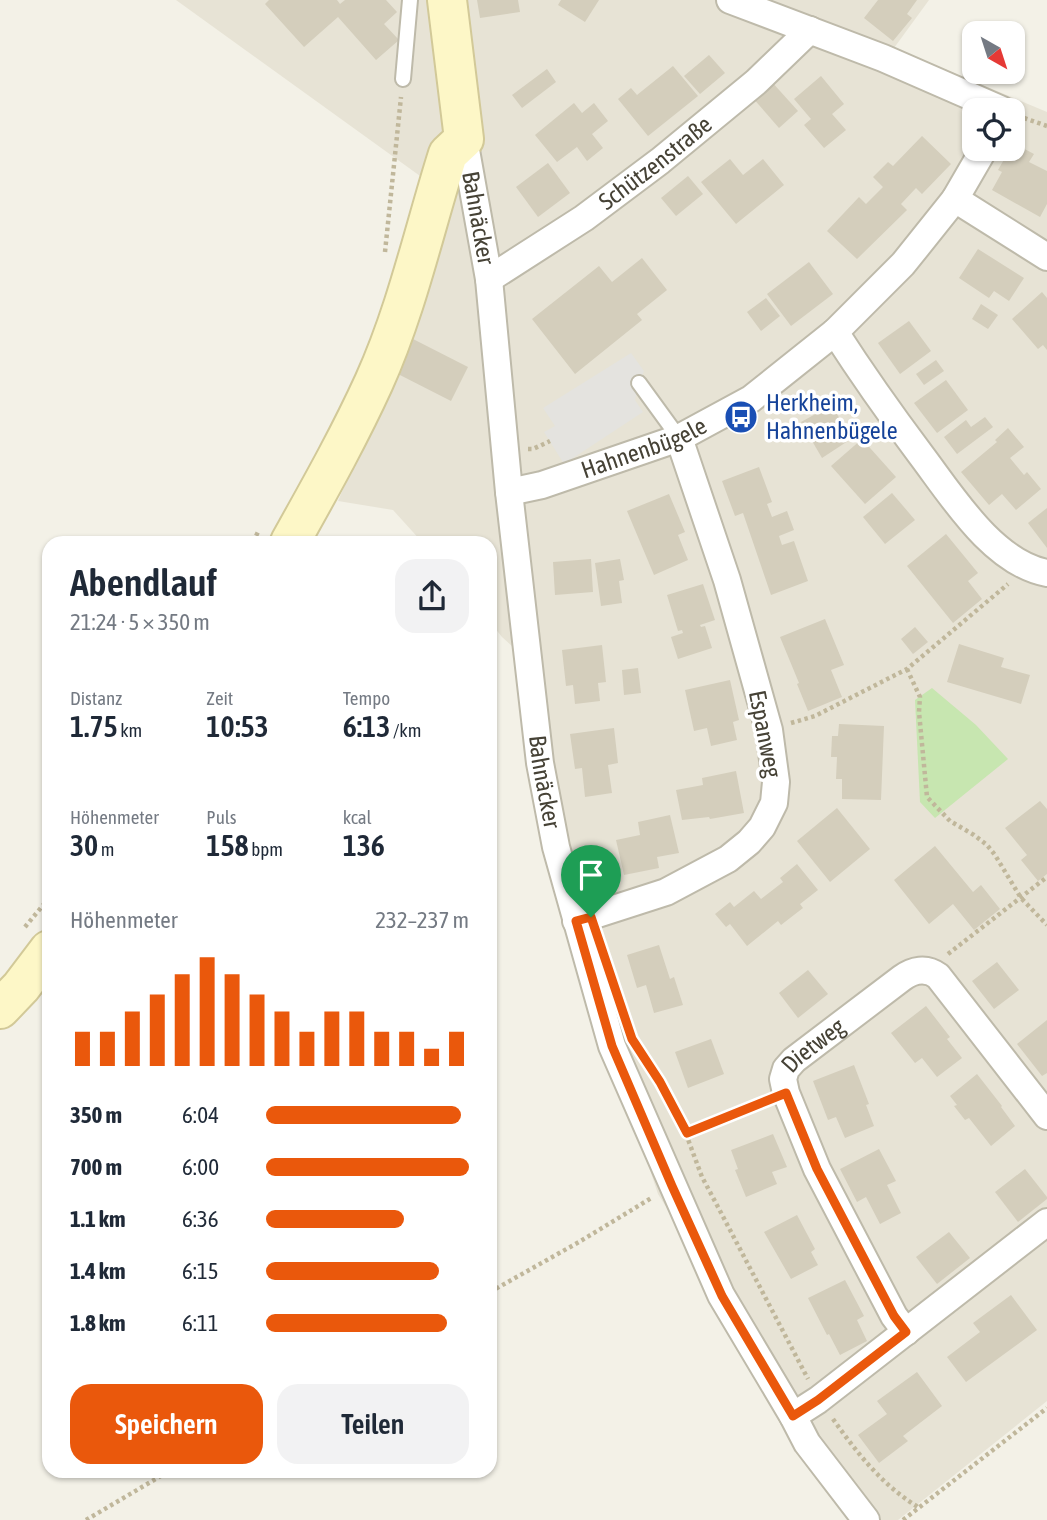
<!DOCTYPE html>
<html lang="de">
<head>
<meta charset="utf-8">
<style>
	body { margin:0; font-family:"Asap Condensed",sans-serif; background:#f2f2f3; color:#1f2937; height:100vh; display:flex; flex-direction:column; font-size:26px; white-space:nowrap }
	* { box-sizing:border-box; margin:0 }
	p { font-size:23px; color:#747a83 }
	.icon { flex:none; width:38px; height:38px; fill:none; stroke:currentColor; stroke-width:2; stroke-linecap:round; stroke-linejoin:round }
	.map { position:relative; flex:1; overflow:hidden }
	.drawer { position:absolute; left:42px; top:536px; width:455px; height:942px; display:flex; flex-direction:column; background:#fff; border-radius:21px; box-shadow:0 2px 5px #0004 }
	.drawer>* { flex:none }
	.needle { width:46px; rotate:141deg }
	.fabs { position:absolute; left:962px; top:21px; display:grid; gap:14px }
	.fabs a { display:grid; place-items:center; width:63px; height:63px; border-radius:14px; background:#fff; box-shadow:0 2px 5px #0004; font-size:35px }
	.pin { position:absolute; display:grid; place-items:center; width:60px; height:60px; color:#fff; margin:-72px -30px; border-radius:50% 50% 50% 0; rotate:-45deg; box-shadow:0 0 7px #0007 }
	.pin .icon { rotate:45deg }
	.round { display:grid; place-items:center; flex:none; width:74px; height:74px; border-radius:21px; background:#f2f2f3 }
	.overview { display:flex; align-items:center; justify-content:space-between; height:119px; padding:0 28px }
	h1 { font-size:38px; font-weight:600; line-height:52px }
	.metrics { display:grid; grid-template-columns:repeat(3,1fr); gap:10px; height:119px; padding:7px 28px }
	.metrics div { display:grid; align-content:center }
	.metrics b { font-size:30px; font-weight:600 }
	.metrics small { font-size:19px; font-weight:400 }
	.metrics p { font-size:19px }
	.chart { height:196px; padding:14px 28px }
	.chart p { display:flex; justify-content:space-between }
	.chart svg { width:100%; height:126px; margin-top:7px; stroke:#ea580c; stroke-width:6 }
	.cta { display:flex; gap:14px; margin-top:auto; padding:14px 28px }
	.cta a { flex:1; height:80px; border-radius:21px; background:#ea580c; color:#fff; font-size:28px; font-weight:600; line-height:80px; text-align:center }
	.cta a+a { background:#f2f2f3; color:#1f2937 }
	ul { padding:0 28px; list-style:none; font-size:23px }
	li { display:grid; grid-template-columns:112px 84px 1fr; align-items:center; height:52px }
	li i { height:18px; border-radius:9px; background:#ea580c }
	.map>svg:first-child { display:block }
	.residential { fill:#e7e3d5; fill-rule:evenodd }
	.green { fill:#c7e6b0 }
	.parking { fill:#e4e3df }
	.building { fill:#d4cebc }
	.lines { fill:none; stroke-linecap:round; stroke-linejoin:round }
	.lane-casing { stroke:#bebaaa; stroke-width:18 }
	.street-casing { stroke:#bebaaa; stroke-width:30 }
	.secondary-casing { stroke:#d2c998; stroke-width:42 }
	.path { stroke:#c0b79b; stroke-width:4.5; stroke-dasharray:3.5 3.5; stroke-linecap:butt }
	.lane { stroke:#fff; stroke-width:14 }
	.street { stroke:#fff; stroke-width:26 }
	.secondary { stroke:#fdf7c7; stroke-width:38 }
	.route-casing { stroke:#fff; stroke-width:14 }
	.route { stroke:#ea580c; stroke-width:9 }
	.labels { text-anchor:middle; stroke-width:7; stroke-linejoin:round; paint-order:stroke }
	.street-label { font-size:24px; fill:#464236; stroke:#fff }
	.transit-label { font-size:24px; fill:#164399; stroke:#fff; text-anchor:start }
</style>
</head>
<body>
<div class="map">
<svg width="1047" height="1520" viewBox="0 0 1047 1520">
	<rect width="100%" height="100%" fill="#f3f1e7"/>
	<path class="residential" d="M176,0H929L894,48L1047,112V1401L898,1520H856L721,1296L658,1194L609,1047L522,655L502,637L490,622V542H422L393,510L338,501L408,336L452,199ZM975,110H1013V149H975Z"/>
	<path class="green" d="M932,688L976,725L1008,759L935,818L920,802L915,700Z"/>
	<path class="parking" d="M631,353L644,371L639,383L635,400L643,412L564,464L544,432L555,426L543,408Z"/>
	<g class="building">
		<path d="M269,0H337L340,4L345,0H386L397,12L384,24L399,40L376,60L338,17L304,47L265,4Z"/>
		<path d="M477,0H518L520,12L480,18Z"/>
		<path d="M561,0H599L585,22L558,5Z"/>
		<path d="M878,0H917L907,14L912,18L893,41L864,18Z"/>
		<path d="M709,55L725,73L700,94L684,76Z"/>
		<path d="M673,66L698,96L648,136L618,99L631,88L637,95Z"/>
		<path d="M547,69L556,82L522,108L512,95Z"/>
		<path d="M821,76L844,104L832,114L846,130L824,148L804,125L811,119L794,99Z"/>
		<path d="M771,81L798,111L779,128L752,97Z"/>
		<path d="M574,103L582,113L594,103L608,121L592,134L603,148L587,161L577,147L557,162L535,135Z"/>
		<path d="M922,136L951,164L922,194L916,188L901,204L907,210L857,259L827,231L859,197L866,204L883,187L873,177L888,162L893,166Z"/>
		<path d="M1013,143L1034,154L1029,162L1047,171V204L1040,217L992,190L1002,172L998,170L1010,149H1013Z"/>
		<path d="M730,159L743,175L763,159L784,185L736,224L701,182Z"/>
		<path d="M548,163L570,193L538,217L516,187Z"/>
		<path d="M688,176L703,194L676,216L661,198Z"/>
		<path d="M978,249L1024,278L1009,301L994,291L989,298L959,278Z"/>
		<path d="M642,258L667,290L637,314L642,320L575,374L532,319L599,266L612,282Z"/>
		<path d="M809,262L833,294L791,326L767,294Z"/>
		<path d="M1042,292L1047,298V350L1043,345L1038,349L1012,319Z"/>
		<path d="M766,298L780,316L761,331L747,312Z"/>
		<path d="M981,304L998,315L988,329L972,319Z"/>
		<path d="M909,321L931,351L900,374L878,343Z"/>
		<path d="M413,339L468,367L451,401L396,373Z"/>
		<path d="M936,360L944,371L924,385L916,374Z"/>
		<path d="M946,380L968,410L937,433L914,403Z"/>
		<path d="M832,405L851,439L822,458L801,422Z"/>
		<path d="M985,417L993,427L957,454L944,437L966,420L971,427Z"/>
		<path d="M1008,428L1024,447L1010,458L1024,475L1027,472L1041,489L1016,510L1002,494L989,505L961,472L997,442L995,440Z"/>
		<path d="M862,439L896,477L865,504L831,466Z"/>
		<path d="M759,467L772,502L767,504L772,517L787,511L794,530L779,536L782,545L794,541L808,581L771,595L743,513L735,516L722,481Z"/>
		<path d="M892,493L915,520L885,544L863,517Z"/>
		<path d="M669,494L685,532L678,535L688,560L654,575L627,511Z"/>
		<path d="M1047,508V548L1028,523Z"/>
		<path d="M946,534L978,573L968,581L982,599L953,623L907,566Z"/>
		<path d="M591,559L593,592L555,595L553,562Z"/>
		<path d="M620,559L624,580L619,581L622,603L601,606L595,563Z"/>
		<path d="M703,584L715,620L700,625L701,627L705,626L712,648L678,659L671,637L683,633L682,630L678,631L667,595Z"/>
		<path d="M825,619L844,665L831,670L842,697L808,711L797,684L799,683L780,637Z"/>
		<path d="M915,627L928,642L913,654L901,639Z"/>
		<path d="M959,644L1004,658L1001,667L1030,675L1021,704L947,682Z"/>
		<path d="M602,645L606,682L598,683L600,701L575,704L573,685L566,686L562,650Z"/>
		<path d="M638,668L641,693L624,695L622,670Z"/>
		<path d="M730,680L739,720L733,722L737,740L711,746L707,728L694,731L685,690Z"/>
		<path d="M839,724L884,726L881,800L842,799V779H836L837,757H831L832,736H838Z"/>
		<path d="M614,728L618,763L608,765L612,793L585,797L582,768L575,769L570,734Z"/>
		<path d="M736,771L744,813L710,819L709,817L682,820L676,790L703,785L702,778Z"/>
		<path d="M1040,801L1047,809V874L1038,881L1021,860L1027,855L1005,828Z"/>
		<path d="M837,808L870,849L830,882L797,841Z"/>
		<path d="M670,815L679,853L657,857L659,868L624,875L616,840L640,835L638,822Z"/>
		<path d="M935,846L973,892L981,885L1000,909L974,930L953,904L929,924L894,880Z"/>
		<path d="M797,864L818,890L800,904L803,908L781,925L778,921L747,946L730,924L726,927L715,914L730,902L734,907L754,891L761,899L783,882L780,878Z"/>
		<path d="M659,945L670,979L674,977L683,1005L654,1013L646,985L637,988L627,955Z"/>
		<path d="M997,962L1019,990L994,1009L972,981Z"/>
		<path d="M808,970L828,994L798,1018L779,993Z"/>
		<path d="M926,1006L950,1037L947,1039L962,1058L937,1077L922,1058L915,1063L891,1033Z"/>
		<path d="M1047,1020V1073L1042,1076L1017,1044Z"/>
		<path d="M711,1039L724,1074L688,1088L675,1052Z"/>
		<path d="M854,1065L869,1104L866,1105L874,1126L845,1138L836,1117L828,1120L813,1081Z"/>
		<path d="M977,1074L1002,1106L1001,1107L1015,1126L991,1146L969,1118L965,1120L954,1106L957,1105L950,1096Z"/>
		<path d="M773,1134L787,1167L772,1172L777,1184L746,1197L735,1170L738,1169L731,1150Z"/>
		<path d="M879,1149L896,1181L887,1185L901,1213L880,1224L866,1197L857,1202L840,1169Z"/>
		<path d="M1025,1169L1047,1197V1199L1018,1222L995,1192Z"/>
		<path d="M797,1215L815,1249L811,1252L818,1265L791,1279L764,1232Z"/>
		<path d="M949,1232L970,1258L937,1284L916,1257Z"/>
		<path d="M845,1280L864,1316L857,1320L867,1341L840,1355L829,1334L827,1335L808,1298Z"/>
		<path d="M1011,1295L1037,1330L966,1382L947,1357L980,1332L973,1323Z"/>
		<path d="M917,1372L942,1406L903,1436L908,1441L879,1463L858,1435L887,1414L877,1401Z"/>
	</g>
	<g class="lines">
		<defs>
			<g id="lane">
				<path d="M403,79L410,0"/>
				<path d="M639,383L679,438"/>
			</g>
			<g id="street">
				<path d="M730,0L883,58L1002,110"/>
				<path id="s1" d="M464,139L489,279L509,492L540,763L556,847L612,1046L721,1295L793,1416L807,1443L866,1520"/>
				<path d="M955,199L1047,257"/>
				<path id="s2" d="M489,279L584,218L660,161L756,82L810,30"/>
				<path d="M835,332C862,374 891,415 921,455C952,496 993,563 1047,573"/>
				<path id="s3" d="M509,492L542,485L679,438L751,399L835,332L903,264L955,199L984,149"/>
				<path d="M576,921L666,892L728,859L749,842L762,827L774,803L776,782L769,730L727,580L679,438"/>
				<path id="s4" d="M906,1332L894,1316L817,1169L786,1093L783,1079L786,1069L794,1060L902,978C913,970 926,967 938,976L1047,1116"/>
				<path d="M793,1416L818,1400L1047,1222"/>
			</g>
			<g id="secondary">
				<path d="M290,542C319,490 349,437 374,382C407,309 424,230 448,154L464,139L447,0"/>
				<path d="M0,1009L21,987L49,950"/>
			</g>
		</defs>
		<use href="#lane" class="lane-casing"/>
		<use href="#street" class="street-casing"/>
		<use href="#secondary" class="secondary-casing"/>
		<g class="path">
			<path d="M1024,118L1047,126"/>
			<path d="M385,252L401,97"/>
			<path d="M528,449H533L550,441"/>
			<path d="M253,542L258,532"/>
			<path d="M907,669L920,697L919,712L927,797L950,821L974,835L987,845L995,855L1021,898L1047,925"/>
			<path d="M791,723L815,716L907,669L1008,584"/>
			<path d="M25,927L49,898"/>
			<path d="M948,954L1047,877"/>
			<path d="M653,1072L686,1134L702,1177L718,1207L808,1379"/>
			<path d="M687,1133L763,1103"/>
			<path d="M490,1292L579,1242L653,1197"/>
			<path d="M833,1419C857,1453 882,1485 918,1507"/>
			<path d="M86,1520L171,1470"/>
			<path d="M903,1520L1047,1408"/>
		</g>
		<use href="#lane" class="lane"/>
		<use href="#street" class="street"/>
		<use href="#secondary" class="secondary"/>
	</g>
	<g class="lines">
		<defs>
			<path id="route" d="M591,917L632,1039L660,1082L687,1133L786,1093L817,1169L894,1316L906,1332L818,1400L793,1416L722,1296L672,1186L612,1046L576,921Z"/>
		</defs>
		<use href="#route" class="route-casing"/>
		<use href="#route" class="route"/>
	</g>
	<defs>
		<symbol id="bus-disc" viewBox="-11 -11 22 22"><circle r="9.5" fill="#1a4fb4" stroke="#fff"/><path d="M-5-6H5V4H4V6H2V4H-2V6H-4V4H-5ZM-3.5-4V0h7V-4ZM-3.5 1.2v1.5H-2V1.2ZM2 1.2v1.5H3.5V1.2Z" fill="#fff"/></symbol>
	</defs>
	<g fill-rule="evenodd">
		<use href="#bus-disc" x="722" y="398" width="38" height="38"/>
	</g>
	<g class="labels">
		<g class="street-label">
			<text dy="8" stroke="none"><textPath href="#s2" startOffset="203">Schützenstraße</textPath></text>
			<text dy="8" stroke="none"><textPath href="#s1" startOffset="80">Bahnäcker</textPath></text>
			<text dy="8" stroke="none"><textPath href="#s3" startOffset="142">Hahnenbügele</textPath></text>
			<text transform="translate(765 734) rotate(79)" y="8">Espanweg</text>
			<text dy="8" stroke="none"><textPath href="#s1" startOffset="648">Bahnäcker</textPath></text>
			<text dy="8" stroke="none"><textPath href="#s4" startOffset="329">Dietweg</textPath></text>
		</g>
		<g class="transit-label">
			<text x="766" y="411">Herkheim,<tspan x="766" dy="28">Hahnenbügele</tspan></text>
		</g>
	</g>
</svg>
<div class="fabs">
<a><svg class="needle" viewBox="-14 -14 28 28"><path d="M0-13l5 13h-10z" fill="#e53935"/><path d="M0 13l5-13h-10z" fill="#747a83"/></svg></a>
<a><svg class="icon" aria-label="locate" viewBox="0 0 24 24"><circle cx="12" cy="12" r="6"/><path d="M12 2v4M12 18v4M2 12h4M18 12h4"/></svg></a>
</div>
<div class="pin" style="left:591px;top:917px;background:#1e9e55"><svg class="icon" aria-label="arrive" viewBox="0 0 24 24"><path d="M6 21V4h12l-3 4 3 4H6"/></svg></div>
<section class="drawer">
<div class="overview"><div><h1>Abendlauf</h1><p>21:24 · 5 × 350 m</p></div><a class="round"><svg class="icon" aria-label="share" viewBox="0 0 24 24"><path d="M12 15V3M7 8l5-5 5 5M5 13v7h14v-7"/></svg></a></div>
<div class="metrics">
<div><p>Distanz</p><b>1.75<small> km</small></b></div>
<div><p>Zeit</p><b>10:53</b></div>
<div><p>Tempo</p><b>6:13<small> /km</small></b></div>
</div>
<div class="metrics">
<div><p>Höhenmeter</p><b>30<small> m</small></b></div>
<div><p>Puls</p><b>158<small> bpm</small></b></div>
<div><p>kcal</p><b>136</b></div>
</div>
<div class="chart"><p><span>Höhenmeter</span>232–237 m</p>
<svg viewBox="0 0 160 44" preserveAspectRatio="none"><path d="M5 44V32M15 44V32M25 44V25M35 44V19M45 44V12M55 44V6M65 44V12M75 44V19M85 44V25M95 44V32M105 44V25M115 44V25M125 44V32M135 44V32M145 44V38M155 44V32"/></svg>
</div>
<ul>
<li><b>350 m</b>6:04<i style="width:96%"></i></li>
<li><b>700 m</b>6:00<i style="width:100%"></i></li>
<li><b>1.1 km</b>6:36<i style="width:68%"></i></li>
<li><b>1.4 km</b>6:15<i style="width:85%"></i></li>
<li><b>1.8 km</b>6:11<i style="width:89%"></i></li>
</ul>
<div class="cta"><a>Speichern</a><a>Teilen</a></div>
</section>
</div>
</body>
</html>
